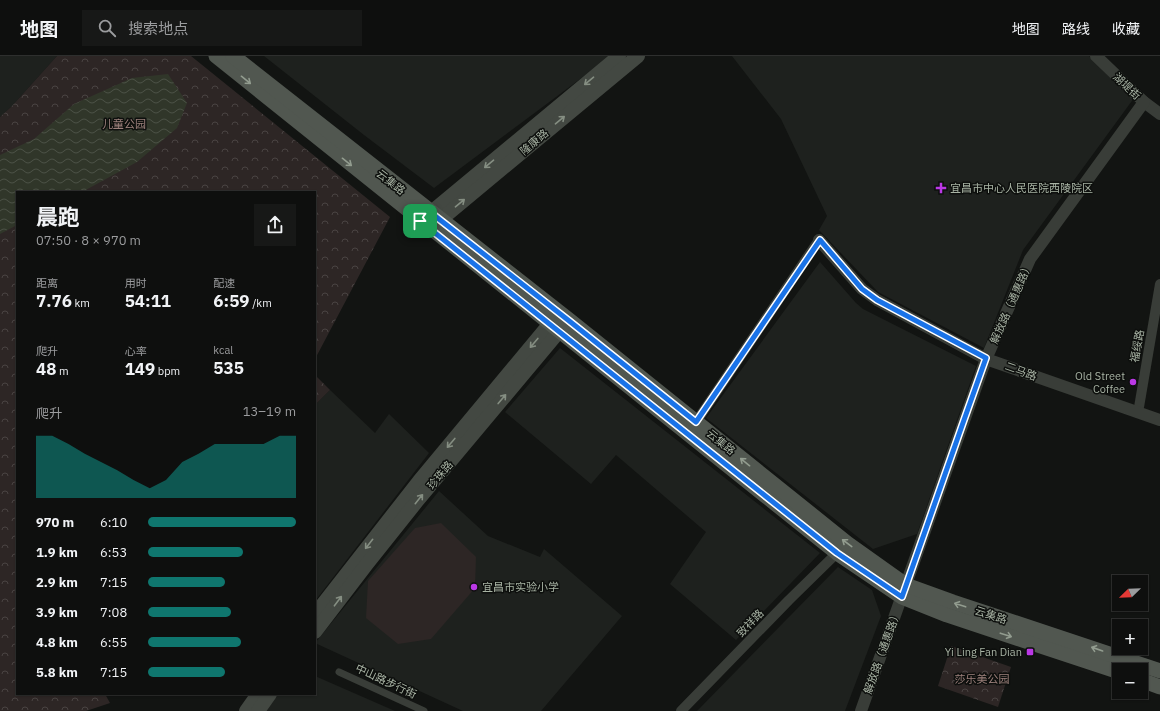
<!DOCTYPE html>
<html lang="zh">
<head>
<meta charset="utf-8">
<style>
	body { margin:0; font-family:"IBM Plex Sans","Noto Sans SC",sans-serif; background:#171817; color:#f1f3f6; height:100vh; display:flex; flex-direction:column; font-size:15px; white-space:nowrap }
	* { box-sizing:border-box; margin:0 }
	p { font-size:13px; color:#9b9c9e }
	.icon { flex:none; width:22px; height:22px; fill:none; stroke:currentColor; stroke-width:2; stroke-linecap:round; stroke-linejoin:round }
	.map { position:relative; flex:1; overflow:hidden }
	.panel { position:absolute; left:16px; top:135px; width:300px; height:504px; display:flex; flex-direction:column; background:#0e0f0e; border-radius:0px; box-shadow:0 1px 3px #0004,0 0 0 1px #2e2f2e }
	.panel>* { flex:none }
	.needle { width:26px; rotate:247deg }
	.tools { position:absolute; left:1112px; top:519px; display:grid; gap:8px }
	.tools a { display:grid; place-items:center; width:36px; height:36px; border-radius:0px; background:#0e0f0e; box-shadow:0 1px 3px #0004,0 0 0 1px #2e2f2e; font-size:20px }
	.pin { position:absolute; display:grid; place-items:center; width:34px; height:34px; color:#fff; margin:-17px; border-radius:8px; box-shadow:0 2px 6px #0006 }
	.round { display:grid; place-items:center; flex:none; width:42px; height:42px; border-radius:0px; background:#171817 }
	.overview { display:flex; align-items:center; justify-content:space-between; height:68px; padding:0 20px }
	h1 { font-size:22px; font-weight:700; line-height:30px }
	.metrics { display:grid; grid-template-columns:repeat(3,1fr); gap:6px; height:68px; padding:4px 20px }
	.metrics div { display:grid; align-content:center }
	.metrics b { font-size:17px; font-weight:700 }
	.metrics small { font-size:11px; font-weight:400 }
	.metrics p { font-size:11px }
	.chart { height:112px; padding:8px 20px }
	.chart p { display:flex; justify-content:space-between }
	.chart svg { width:100%; height:72px; margin-top:4px; fill:#0f766e; opacity:.7 }
	ul { padding:0 20px; list-style:none; font-size:13px }
	li { display:grid; grid-template-columns:64px 48px 1fr; align-items:center; height:30px }
	li i { height:10px; border-radius:5px; background:#0f766e }
	header { display:flex; align-items:center; gap:24px; box-sizing:border-box; height:56px; padding:0 20px; background:#0e0f0e; border-bottom:1px solid #2e2f2e }
	header strong { font-size:19px }
	nav { display:flex; gap:22px; margin-inline-start:auto; font-size:14px }
	.search { width:280px; height:36px; background:#171817; display:flex; align-items:center; gap:10px; box-sizing:border-box; padding:0 14px; border-radius:0px; color:#9b9c9e; font-size:15px }
	.map>svg:first-child { display:block }
	.built { fill:#1e211e }
	.park { fill:url(#park-crowns) }
	.garden { fill:#2d2625 }
	.water { fill:url(#water-waves) }
	.lines { fill:none; stroke-linecap:round; stroke-linejoin:round }
	.pedestrian { stroke:#393d38; stroke-width:7 }
	.minor { stroke:#393d38; stroke-width:10 }
	.tertiary { stroke:#393d38; stroke-width:12 }
	.secondary { stroke:#434842; stroke-width:14 }
	.primary { stroke:#515750; stroke-width:15 }
	.oneway { stroke:#929c8f }
	.oneway2 { stroke:#858e82 }
	.route-casing { stroke:#fff; stroke-width:8 }
	.route { stroke:#1a73e8; stroke-width:5 }
	.poi-dot { fill:#bb38e6; stroke:#0d0f0d; stroke-width:1.5 }
	.labels { text-anchor:middle; stroke-width:3; stroke-linejoin:round; paint-order:stroke }
	.street-label { font-size:11px; fill:#a8b3a4; stroke:#0d0f0d }
	.park-label { font-size:11px; fill:#9d817c; stroke:#0d0f0d }
	.poi-label { font-size:11px; fill:#a8b3a4; stroke:#0d0f0d; text-anchor:start }
</style>
</head>
<body>
<header>
<strong>地图</strong>
<div class="search"><svg class="icon" aria-label="search" viewBox="0 0 24 24"><circle cx="10" cy="10" r="6"/><path d="M15 15l6 6"/></svg>搜索地点</div>
<nav><a>地图</a><a>路线</a><a>收藏</a></nav>
</header>
<div class="map">
<svg width="1160" height="655" viewBox="0 0 1160 655">
	<defs>
		<pattern id="park-crowns" width="20" height="18" patternUnits="userSpaceOnUse"><rect width="20" height="18" fill="#2d2625"/><path d="M2 6a3 3 0 1 1 6 0M12 15a3 3 0 1 1 6 0" fill="none" stroke="#494342"/></pattern>
		<pattern id="water-waves" width="16" height="10" patternUnits="userSpaceOnUse"><rect width="16" height="10" fill="#303629"/><path d="M0 5q4-4 8 0t8 0" fill="none" stroke="#4b5145"/></pattern>
	</defs>
	<rect width="100%" height="100%" fill="#121412"/>
	<g class="built">
		<path d="M0,0H57L12,50L0,61Z"/>
		<path d="M264,0H611L434,132L364,79Z"/>
		<path d="M732,0H1089L1134,42L1023,194L984,292L878,236L819,174L827,160L781,63Z"/>
		<path d="M820,206L856,247L863,253L976,310L917,478L873,493L706,362Z"/>
		<path d="M560,292L820,497L736,584L670,528L706,476L616,399L591,428L505,356Z"/>
		<path d="M330,334L375,377L389,358L429,397L315,545V349Z"/>
		<path d="M439,435L488,480L540,501L544,493L622,560L541,655H463L315,587Z"/>
		<path d="M838,511L872,534L881,560L845,655H697Z"/>
		<path d="M315,620L395,655H264L276,638H315Z"/>
	</g>
	<g class="park">
		<path d="M57,0H191L390,161L315,303V136H17V638H105L110,647L86,655H0V61L12,50Z"/>
		<path d="M315,319L330,334L315,349Z"/>
		<path d="M951,590L1011,611L998,651L938,630Z"/>
	</g>
	<path class="garden" d="M441,467L476,501L475,532L431,583L398,588L366,562L368,525L415,472Z"/>
	<path class="water" d="M168,18L187,47L177,72L137,106L82,136H17V169L0,178V99L34,83L74,48L132,22Z"/>
	<g class="lines">
		<path class="pedestrian" d="M339,616L424,655"/>
		<g class="minor">
			<path d="M1138,357L1160,228"/>
			<path d="M696,366L819,184"/>
			<path d="M681,655L789,544L837,497"/>
		</g>
		<g class="tertiary">
			<path d="M1096,0L1144,46L1160,58"/>
			<path d="M819,184L862,233L877,244L986,303L1160,364"/>
			<path d="M861,655L986,303L1030,203L1144,46"/>
		</g>
		<g class="secondary">
			<path d="M423,163L619,0"/>
			<path d="M432,171L638,0"/>
			<path d="M315,558L419,425L557,259"/>
			<path d="M315,576L367,508L418,444L567,266"/>
			<path d="M246,655L258,638"/>
			<path d="M258,655L270,638"/>
		</g>
		<g class="primary">
			<path d="M216,0L837,497L902,541L947,559L1119,616"/>
			<path d="M233,0L569,264L847,487L906,529L953,546L1160,615"/>
			<path d="M1141,624L1160,631"/>
		</g>
	</g>
	<defs><path id="oneway-shaft" d="M-6 0H5M1.5-3L5.5 0L1.5 3" fill="none" stroke-width="1.6" stroke-linecap="round" stroke-linejoin="round"/></defs>
	<g class="oneway">
		<use href="#oneway-shaft" transform="translate(246 24) rotate(39)"/>
		<use href="#oneway-shaft" transform="translate(347 106) rotate(39)"/>
		<use href="#oneway-shaft" transform="translate(745 406) rotate(-141)"/>
		<use href="#oneway-shaft" transform="translate(847 487) rotate(-143)"/>
		<use href="#oneway-shaft" transform="translate(960 549) rotate(-162)"/>
		<use href="#oneway-shaft" transform="translate(1006 579) rotate(18)"/>
		<use href="#oneway-shaft" transform="translate(1097 593) rotate(-161)"/>
	</g>
	<g class="oneway2">
		<use href="#oneway-shaft" transform="translate(589 25) rotate(140)"/>
		<use href="#oneway-shaft" transform="translate(560 64) rotate(-40)"/>
		<use href="#oneway-shaft" transform="translate(489 108) rotate(140)"/>
		<use href="#oneway-shaft" transform="translate(460 147) rotate(-40)"/>
		<use href="#oneway-shaft" transform="translate(534 287) rotate(130)"/>
		<use href="#oneway-shaft" transform="translate(502 343) rotate(-50)"/>
		<use href="#oneway-shaft" transform="translate(451 387) rotate(130)"/>
		<use href="#oneway-shaft" transform="translate(419 443) rotate(-51)"/>
		<use href="#oneway-shaft" transform="translate(369 488) rotate(128)"/>
		<use href="#oneway-shaft" transform="translate(338 545) rotate(-53)"/>
	</g>
	<g class="lines">
		<defs>
			<path id="route" d="M430,156L568,264L696,366L820,184L862,233L877,244L986,302L964,364L902,541L837,497L420,165Z"/>
		</defs>
		<use href="#route" class="route-casing"/>
		<use href="#route" class="route"/>
	</g>
	<g class="poi-dot">
		<path d="M939 126h4v4h4v4h-4v4h-4v-4h-4v-4h4z"/>
		<circle cx="1133" cy="326" r="4"/>
		<circle cx="474" cy="531" r="4"/>
		<rect x="1026" y="592" width="8" height="8" rx="2"/>
	</g>
	<g class="labels">
		<g class="street-label">
			<text transform="translate(1127 30) rotate(43)" y="4">湖堤街</text>
			<text transform="translate(534 86) rotate(-40)" y="4">隆康路</text>
			<text transform="translate(391 126) rotate(38)" y="4">云集路</text>
			<text transform="translate(1011 247) rotate(-66)" y="4">解放路（通惠路）</text>
			<text transform="translate(1137 290) rotate(-80)" y="4">福绥路</text>
			<text transform="translate(1021 315) rotate(20)" y="4">二马路</text>
			<text transform="translate(721 386) rotate(39)" y="4">云集路</text>
			<text transform="translate(440 419) rotate(-50)" y="4">珍珠路</text>
			<text transform="translate(991 559) rotate(18)" y="4">云集路</text>
			<text transform="translate(750 567) rotate(-46)" y="4">致祥路</text>
			<text transform="translate(882 596) rotate(-70)" y="4">解放路（通惠路）</text>
			<text transform="translate(386 625) rotate(25)" y="4">中山路步行街</text>
		</g>
		<g class="park-label">
			<text x="124" y="72">儿童公园</text>
			<text x="982" y="627">莎乐美公园</text>
		</g>
		<g class="poi-label">
			<text x="950" y="136">宜昌市中心人民医院西陵院区</text>
			<text x="1125" y="324" text-anchor="end">Old Street<tspan x="1125" dy="13">Coffee</tspan></text>
			<text x="482" y="535">宜昌市实验小学</text>
			<text x="1022" y="600" text-anchor="end">Yi Ling Fan Dian</text>
		</g>
	</g>
</svg>
<div class="tools">
<a><svg class="needle" viewBox="-14 -14 28 28"><path d="M0-13l5 13h-10z" fill="#e53935"/><path d="M0 13l5-13h-10z" fill="#9b9c9e"/></svg></a>
<a>+</a>
<a>−</a>
</div>
<div class="pin" style="left:420px;top:165px;background:#1e9e55"><svg class="icon" aria-label="arrive" viewBox="0 0 24 24"><path d="M6 21V4h12l-3 4 3 4H6"/></svg></div>
<section class="panel">
<div class="overview"><div><h1>晨跑</h1><p>07:50 · 8 × 970 m</p></div><a class="round"><svg class="icon" aria-label="share" viewBox="0 0 24 24"><path d="M12 15V3M7 8l5-5 5 5M5 13v7h14v-7"/></svg></a></div>
<div class="metrics">
<div><p>距离</p><b>7.76<small> km</small></b></div>
<div><p>用时</p><b>54:11</b></div>
<div><p>配速</p><b>6:59<small> /km</small></b></div>
</div>
<div class="metrics">
<div><p>爬升</p><b>48<small> m</small></b></div>
<div><p>心率</p><b>149<small> bpm</small></b></div>
<div><p>kcal</p><b>535</b></div>
</div>
<div class="chart"><p><span>爬升</span>13–19 m</p>
<svg viewBox="0 0 160 44" preserveAspectRatio="none"><path d="M0 44V6L10 6L20 11L30 17L40 22L50 27L60 33L70 38L80 33L90 22L100 17L110 11L120 11L130 11L140 11L150 6L160 6V44z"/></svg>
</div>
<ul>
<li><b>970 m</b>6:10<i style="width:100%"></i></li>
<li><b>1.9 km</b>6:53<i style="width:64%"></i></li>
<li><b>2.9 km</b>7:15<i style="width:52%"></i></li>
<li><b>3.9 km</b>7:08<i style="width:56%"></i></li>
<li><b>4.8 km</b>6:55<i style="width:63%"></i></li>
<li><b>5.8 km</b>7:15<i style="width:52%"></i></li>
</ul>
</section>
</div>
</body>
</html>
